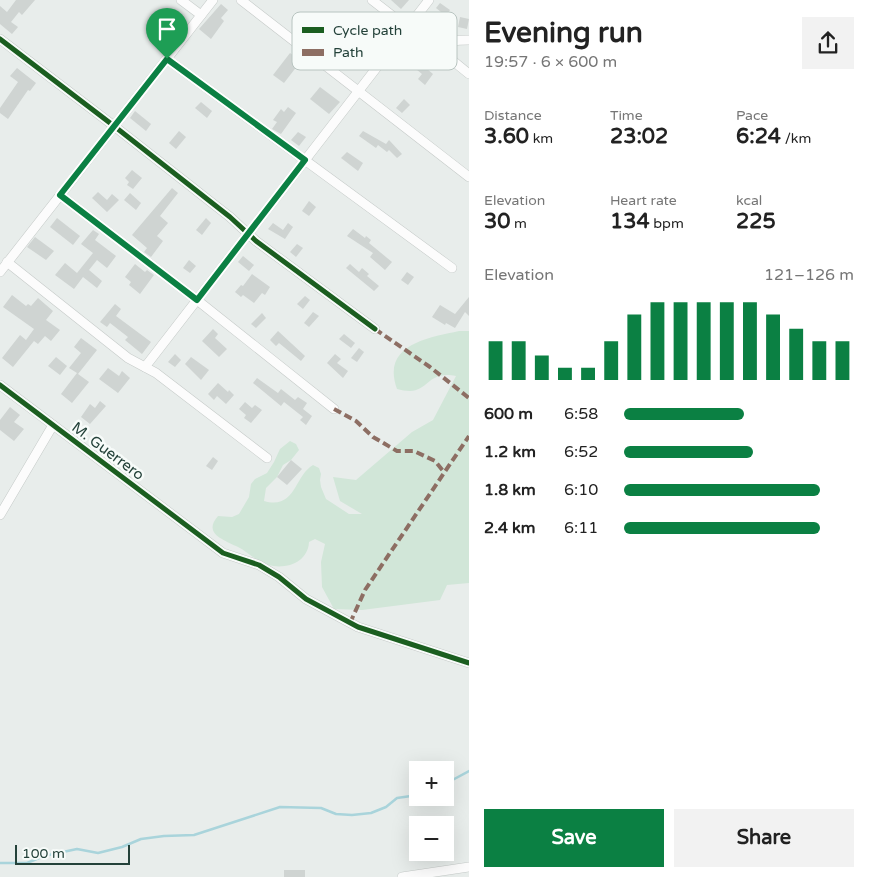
<!DOCTYPE html>
<html lang="en">
<head>
<meta charset="utf-8">
<style>
	body { margin:0; font-family:"Varela Round",sans-serif; background:#f2f2f2; color:#222; height:100vh; display:flex; flex-direction:column; font-size:19px; white-space:nowrap }
	* { box-sizing:border-box; margin:0 }
	p { font-size:16px; color:#767676 }
	.icon { flex:none; width:28px; height:28px; fill:none; stroke:currentColor; stroke-width:2; stroke-linecap:round; stroke-linejoin:round }
	.map { position:relative; flex:1; overflow:hidden }
	.drawer { display:flex; flex-direction:column; background:#fff; width:400px }
	.drawer>* { flex:none }
	.tools { position:absolute; left:409px; top:761px; display:grid; gap:10px }
	.tools a { display:grid; place-items:center; width:45px; height:45px; border-radius:0px; background:#fff; box-shadow:0 5px 20px #0002; font-size:25px }
	.scale { position:absolute; left:15px; bottom:12px; width:115px; box-sizing:border-box; padding-left:5px; border:2px solid #24423a; border-top:0; font-size:14px; line-height:18px; white-space:nowrap; color:#24423a; -webkit-text-stroke:4px #f7fbf9; paint-order:stroke }
	.pin { position:absolute; display:grid; place-items:center; width:42px; height:42px; color:#fff; margin:-51px -21px; border-radius:50% 50% 50% 0; rotate:-45deg; box-shadow:0 0 5px #0007 }
	.pin .icon { rotate:45deg }
	.round { display:grid; place-items:center; flex:none; width:52px; height:52px; border-radius:0px; background:#f2f2f2 }
	.summary { display:flex; align-items:center; justify-content:space-between; height:85px; padding:0 15px }
	h1 { font-size:28px; font-weight:700; line-height:38px }
	.metrics { display:grid; grid-template-columns:repeat(3,1fr); gap:8px; height:85px; padding:5px 15px }
	.metrics div { display:grid; align-content:center }
	.metrics b { font-size:21px; font-weight:700 }
	.metrics small { font-size:14px; font-weight:400 }
	.metrics p { font-size:14px }
	.chart { height:140px; padding:10px 15px }
	.chart p { display:flex; justify-content:space-between }
	.chart svg { width:100%; height:90px; margin-top:5px; stroke:#0b8043; stroke-width:6 }
	.cta { display:flex; gap:10px; margin-top:auto; padding:10px 15px }
	.cta a { flex:1; height:58px; border-radius:0px; background:#0b8043; color:#fff; font-size:20px; font-weight:700; line-height:58px; text-align:center }
	.cta a+a { background:#f2f2f2; color:#222 }
	ul { padding:0 15px; list-style:none; font-size:16px }
	li { display:grid; grid-template-columns:80px 60px 1fr; align-items:center; height:38px }
	li i { height:12px; border-radius:6px; background:#0b8043 }
	main { display:flex; flex:1; min-height:0 }
	.map>svg:first-child { display:block }
	.green { fill:#d1e6d8 }
	.lines { fill:none; stroke-linecap:round; stroke-linejoin:round }
	.stream { stroke:#a9d4db; stroke-width:2.5 }
	.building { fill:#cfd4d2 }
	.minor-casing { stroke:#c5cac8; stroke-width:10 }
	.minor { stroke:#fcfcfc; stroke-width:9 }
	.quiet { stroke:#8d6e63; stroke-width:4; stroke-dasharray:8 4; stroke-linecap:butt }
	.cycleway-casing { stroke:#f7fbf9; stroke-width:8 }
	.cycleway { stroke:#1b5e20; stroke-width:5 }
	.route-casing { stroke:#fff; stroke-width:10 }
	.route { stroke:#0b8043; stroke-width:6 }
	.labels { text-anchor:middle; stroke-width:5; stroke-linejoin:round; paint-order:stroke }
	.street-label { font-size:15px; fill:#24423a; stroke:#f7fbf9 }
	.key { fill:#f7fbf9; stroke:#b8c4c0; stroke-width:1 }
	.key-label { font-size:14px; fill:#24423a }
</style>
</head>
<body>
<main>
<div class="map">
<svg width="469" height="877" viewBox="0 0 469 877">
	<rect width="100%" height="100%" fill="#e8edeb"/>
	<path class="green" d="M459,331H469V583L447,585L440,600L362,610L334,609L322,587L321,562L325,544L315,539L309,542C308,562 287,570 268,565C257,562 248,552 238,547C225,540 202,534 218,516L232,517L239,514L249,497L251,484L255,479L267,473L274,462L280,449L290,441L296,444L299,450L291,460L283,465L277,477L266,488L264,501C296,510 294,476 313,465L319,468L321,474L320,480L321,487L326,499L349,514H362L340,501L333,477L356,480L412,432L433,420L456,376C429,370 429,390 410,391C406,391 401,390 397,389C381,345 427,338 459,331Z"/>
	<g class="lines">
		<g class="stream">
			<path d="M445,784L469,771"/>
			<path d="M0,863H27L44,856L77,849L98,853L122,847L141,839L164,836L194,835L280,807L321,808L336,814L352,815L371,813L386,807L397,798L418,795"/>
		</g>
	</g>
	<g class="building">
		<path d="M16,0H35L22,15L19,12L11,22L18,27L12,34L0,24V6L7,12Z"/>
		<path d="M391,0H409L401,9Z"/>
		<path d="M440,3L450,10L446,16L436,8Z"/>
		<path d="M221,4L228,10L221,18L224,21L211,39L199,29Z"/>
		<path d="M460,17L469,19L467,29L458,27Z"/>
		<path d="M290,53L301,61L284,83L273,75Z"/>
		<path d="M418,55L423,59L420,63L433,74L425,85L418,79L422,74L411,65Z"/>
		<path d="M17,68L36,83L30,91L28,90L8,119L0,113V108L18,82L10,76Z"/>
		<path d="M320,87L340,102L329,114L310,99Z"/>
		<path d="M404,99L410,105L402,113L396,108Z"/>
		<path d="M201,102L212,111L207,118L195,108Z"/>
		<path d="M288,107L296,113L281,134L272,129L277,122L273,120L281,109L284,112Z"/>
		<path d="M135,111L151,124L146,131L130,118Z"/>
		<path d="M179,131L186,137L176,149L169,143Z"/>
		<path d="M363,131L386,144L389,140L402,154L397,158L389,150L387,152L378,145L376,148L359,136Z"/>
		<path d="M298,132L306,137L299,146L291,140Z"/>
		<path d="M347,152L363,163L358,171L341,158Z"/>
		<path d="M132,170L142,178L133,189L127,185L129,182L125,178Z"/>
		<path d="M172,188L178,193L160,216L168,223L157,236L163,241L151,257L144,252L147,248L132,235Z"/>
		<path d="M98,192L107,200L112,194L119,200L107,212L92,198Z"/>
		<path d="M130,193L141,203L136,210L124,200Z"/>
		<path d="M309,201L316,207L309,216L302,211Z"/>
		<path d="M57,218L80,236L73,245L50,227Z"/>
		<path d="M206,218L211,223L202,235L196,230Z"/>
		<path d="M273,223L283,230L288,223L293,227L285,239L268,229Z"/>
		<path d="M353,229L365,238L366,236L371,240L369,243L392,262L385,270L370,257L373,253L347,236Z"/>
		<path d="M93,230L99,234L95,240L116,256L107,268L97,260L89,270L102,281L97,288L83,277L74,289L55,275L65,263L77,273L93,253L81,244Z"/>
		<path d="M35,237L54,251L46,260L27,247Z"/>
		<path d="M297,244L303,248L296,257L290,252Z"/>
		<path d="M243,256L254,265L249,271L238,262Z"/>
		<path d="M189,260L196,266L190,273L183,268Z"/>
		<path d="M135,264L145,272L147,270L154,275L140,294L129,285L131,282L125,277Z"/>
		<path d="M350,264L359,272L362,268L369,274L367,276L379,286L374,291L346,268Z"/>
		<path d="M407,272L414,277L408,285L401,280Z"/>
		<path d="M252,274L270,287L265,295L262,293L254,303L243,295L241,297L235,292L241,285L243,286Z"/>
		<path d="M12,295L26,306L28,304L31,306L38,298L53,311L46,320L60,330L51,341L45,336L38,344L34,341L13,367L2,358L20,335L26,340L34,329L3,307Z"/>
		<path d="M305,296L310,300L303,309L297,304Z"/>
		<path d="M469,297V316L465,312L455,328L446,323L445,325L432,317L440,305L455,314Z"/>
		<path d="M115,304L121,309L116,316L151,342L142,354L125,340L128,337L110,323L107,327L100,322Z"/>
		<path d="M313,312L319,316L309,327L304,323Z"/>
		<path d="M262,313L266,318L256,328L251,324Z"/>
		<path d="M213,329L218,334L215,338L227,349L219,357L202,341Z"/>
		<path d="M278,331L305,356L301,361L279,343L276,346L270,340Z"/>
		<path d="M344,334L355,343L351,348L339,339Z"/>
		<path d="M81,338L97,350L78,374L89,382L72,403L61,394L77,373L69,368L81,353L74,347Z"/>
		<path d="M359,348L364,352L357,362L351,358Z"/>
		<path d="M175,354L181,360L175,367L168,362Z"/>
		<path d="M335,354L341,359L337,363L348,371L343,378L327,363Z"/>
		<path d="M56,357L67,366L60,375L48,366Z"/>
		<path d="M191,357L209,370L201,380L185,364Z"/>
		<path d="M108,368L119,376L122,371L130,378L118,393L99,379Z"/>
		<path d="M257,378L278,393L281,389L295,400L298,397L307,403L303,409L312,416L306,425L300,420L303,417L284,402L281,406L253,383Z"/>
		<path d="M218,383L228,392L229,390L234,395L226,404L217,396L214,400L208,394Z"/>
		<path d="M100,401L106,406L90,424L81,417L90,404L95,408Z"/>
		<path d="M245,402L252,408L255,405L262,410L251,423L244,418L246,415L239,409Z"/>
		<path d="M10,407L20,415L14,422L24,429L14,441L0,430V420Z"/>
		<path d="M213,457L218,461L212,470L206,466Z"/>
		<path d="M291,460L302,469L287,485L277,477Z"/>
		<rect x="284" y="870" width="21" height="7"/>
	</g>
	<g class="lines">
		<defs>
			<g id="minor">
				<path d="M181,0L201,15"/>
				<path d="M241,0L469,177"/>
				<path d="M372,0L399,21L409,25L469,74"/>
				<path d="M0,39L114,126L230,217L256,241L375,329"/>
				<path d="M436,48C447,41 456,40 469,40"/>
				<path d="M167,59L452,268"/>
				<path d="M60,195L197,300L334,409"/>
				<path d="M7,262L128,358L156,373L267,458"/>
				<path d="M0,272L213,0"/>
				<path d="M145,367L429,0"/>
				<path d="M0,385L223,553L259,565L279,577L306,599L358,627L469,663"/>
				<path d="M0,515L53,425"/>
				<path d="M402,877L469,867"/>
			</g>
		</defs>
		<use href="#minor" class="minor-casing"/>
		<use href="#minor" class="minor"/>
		<g class="quiet">
			<path d="M375,329L430,367L469,398"/>
			<path d="M334,409L356,421L373,437L397,451H414L435,461L444,472"/>
			<path d="M350,623L365,590L469,436"/>
		</g>
		<defs>
			<g id="cycleway">
				<path d="M0,39L114,126L230,217L256,241L375,329"/>
				<path d="M0,385L223,553L259,565L279,577L306,599L358,627L469,663"/>
			</g>
		</defs>
		<use href="#cycleway" class="cycleway-casing"/>
		<use href="#cycleway" class="cycleway"/>
	</g>
	<g class="lines">
		<defs>
			<path id="route" d="M167,59L305,160L197,300L60,195Z"/>
		</defs>
		<use href="#route" class="route-casing"/>
		<use href="#route" class="route"/>
	</g>
	<g class="labels">
		<g class="street-label">
			<text transform="translate(108 451) rotate(37)" y="5">M. Guerrero</text>
		</g>
	</g>
	<rect x="292" y="12" width="165" height="58" rx="8" class="key"/>
	<rect x="302" y="27" width="22" height="6" fill="#1b5e20"/>
	<rect x="302" y="49" width="22" height="7" fill="#8d6e63"/>
	<g class="key-label">
		<text x="333" y="35">Cycle path</text>
		<text x="333" y="57">Path</text>
	</g>
</svg>
<div class="tools">
<a>+</a>
<a>−</a>
</div>
<div class="scale">100 m</div>
<div class="pin" style="left:167px;top:59px;background:#1e9e55"><svg class="icon" aria-label="arrive" viewBox="0 0 24 24"><path d="M6 21V4h12l-3 4 3 4H6"/></svg></div>
</div>
<section class="drawer">
<div class="summary"><div><h1>Evening run</h1><p>19:57 · 6 × 600 m</p></div><a class="round"><svg class="icon" aria-label="share" viewBox="0 0 24 24"><path d="M12 15V3M7 8l5-5 5 5M5 13v7h14v-7"/></svg></a></div>
<div class="metrics">
<div><p>Distance</p><b>3.60<small> km</small></b></div>
<div><p>Time</p><b>23:02</b></div>
<div><p>Pace</p><b>6:24<small> /km</small></b></div>
</div>
<div class="metrics">
<div><p>Elevation</p><b>30<small> m</small></b></div>
<div><p>Heart rate</p><b>134<small> bpm</small></b></div>
<div><p>kcal</p><b>225</b></div>
</div>
<div class="chart"><p><span>Elevation</span>121–126 m</p>
<svg viewBox="0 0 160 44" preserveAspectRatio="none"><path d="M5 44V25M15 44V25M25 44V32M35 44V38M45 44V38M55 44V25M65 44V12M75 44V6M85 44V6M95 44V6M105 44V6M115 44V6M125 44V12M135 44V19M145 44V25M155 44V25"/></svg>
</div>
<ul>
<li><b>600 m</b>6:58<i style="width:52%"></i></li>
<li><b>1.2 km</b>6:52<i style="width:56%"></i></li>
<li><b>1.8 km</b>6:10<i style="width:85%"></i></li>
<li><b>2.4 km</b>6:11<i style="width:85%"></i></li>
</ul>
<div class="cta"><a>Save</a><a>Share</a></div>
</section>
</main>
</body>
</html>
